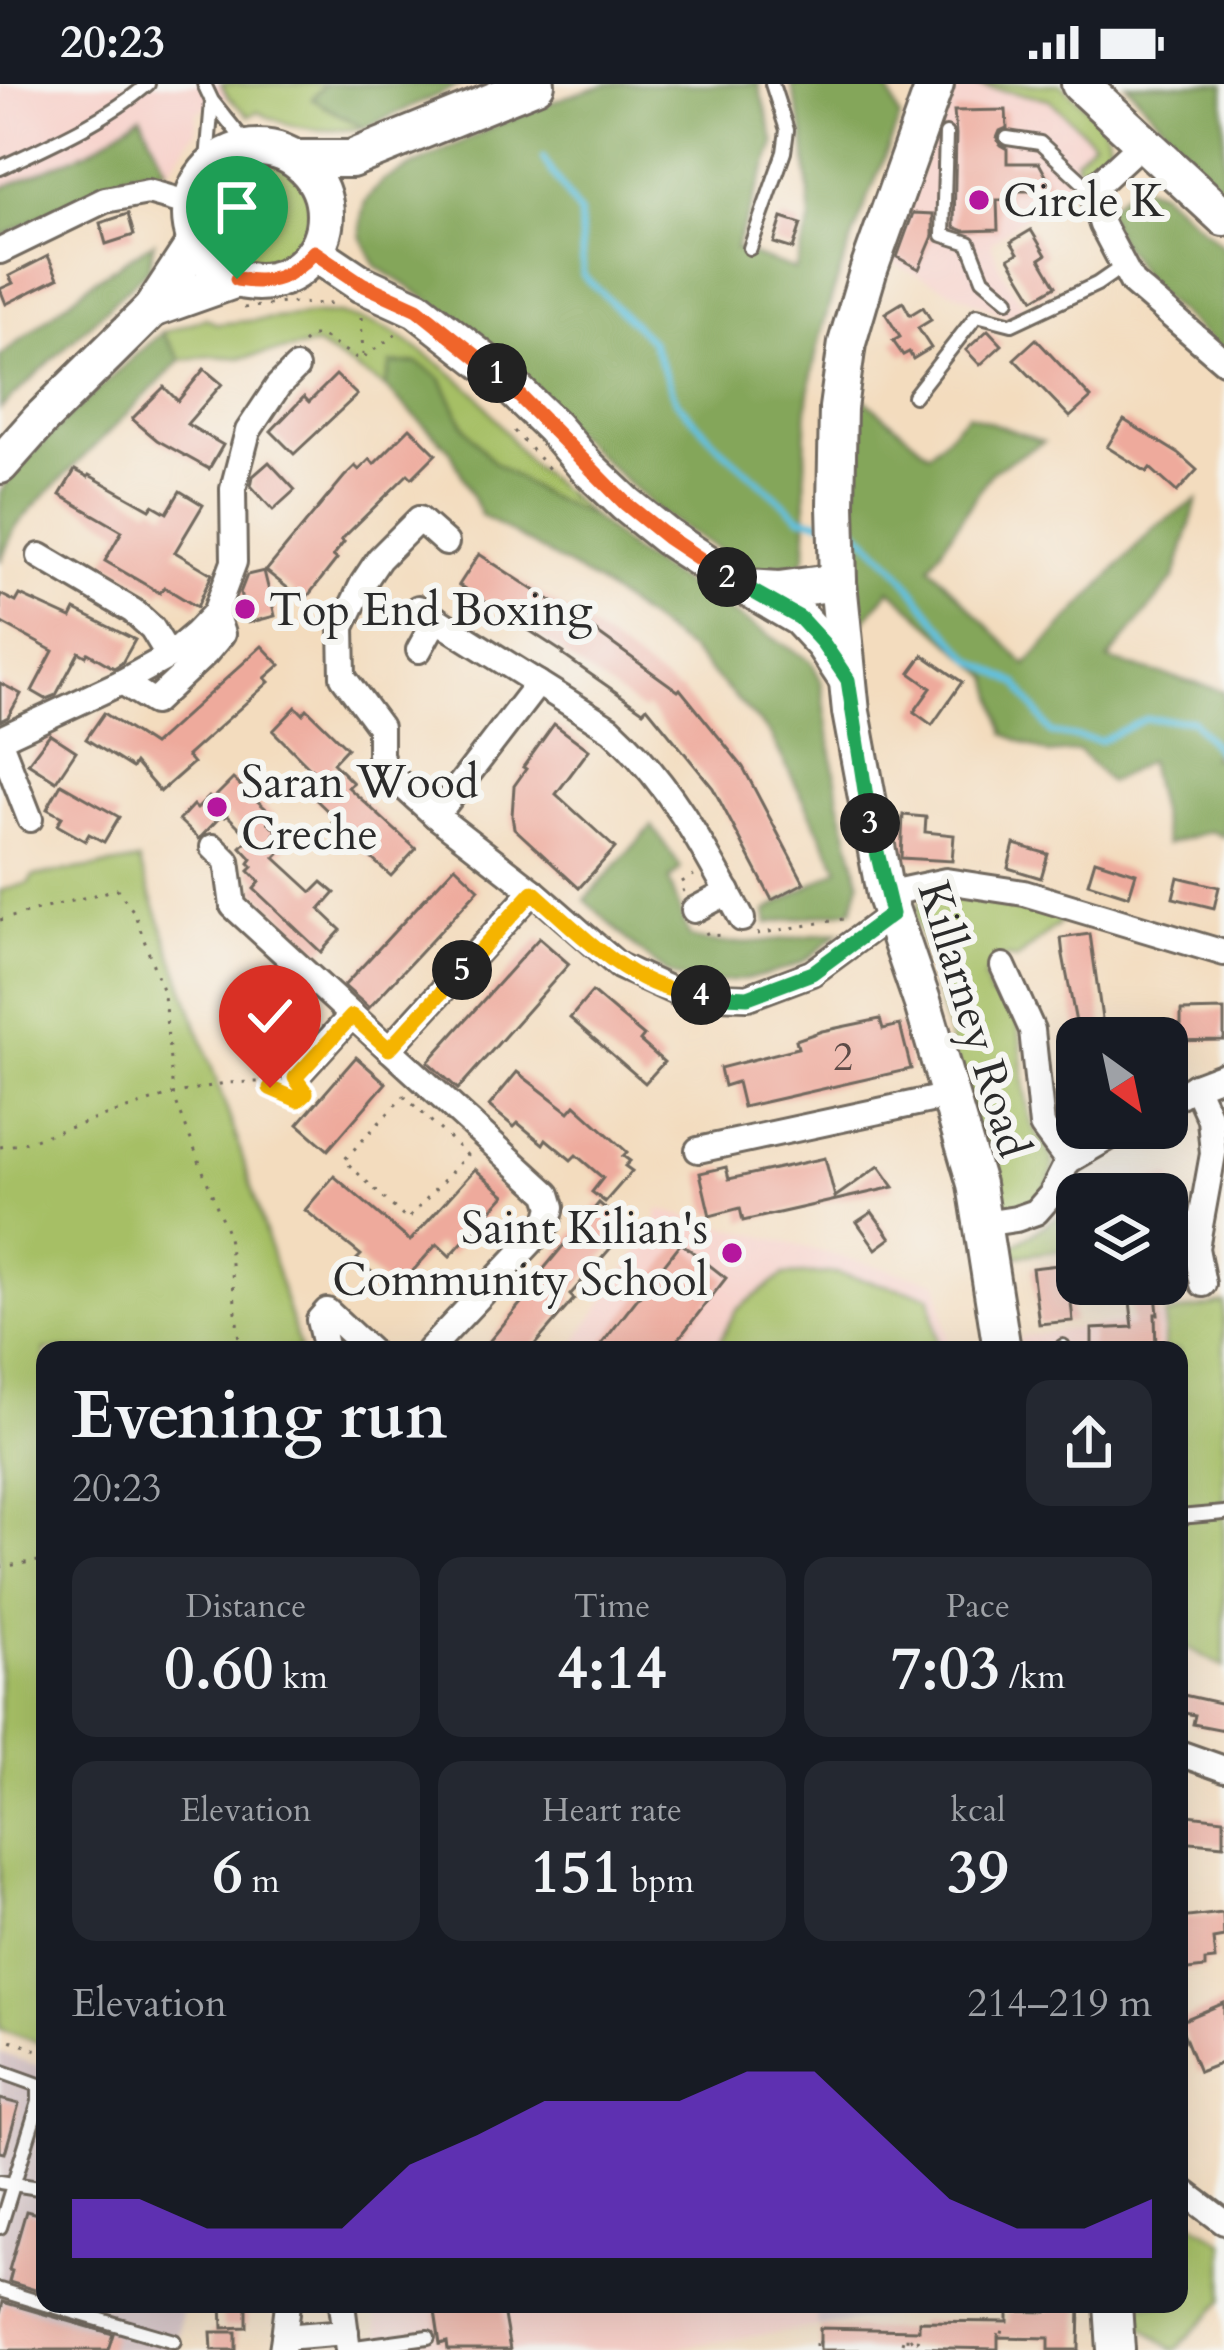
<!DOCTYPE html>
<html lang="en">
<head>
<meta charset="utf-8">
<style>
	body { margin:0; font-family:Cardo,serif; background:#242831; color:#f1f3f6; height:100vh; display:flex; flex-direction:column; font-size:45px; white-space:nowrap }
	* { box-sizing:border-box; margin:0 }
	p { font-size:39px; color:#9ea1a6 }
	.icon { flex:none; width:66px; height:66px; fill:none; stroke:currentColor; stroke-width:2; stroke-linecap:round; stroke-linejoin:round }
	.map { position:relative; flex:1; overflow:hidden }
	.details { position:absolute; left:36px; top:1257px; width:1152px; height:972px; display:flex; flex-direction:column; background:#171b24; border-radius:24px; box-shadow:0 12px 48px #0002 }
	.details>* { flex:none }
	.needle { width:78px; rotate:147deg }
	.controls { position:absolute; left:1056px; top:933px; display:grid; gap:24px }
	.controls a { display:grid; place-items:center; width:132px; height:132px; border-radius:24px; background:#171b24; box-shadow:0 12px 48px #0002; font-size:60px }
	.pin { position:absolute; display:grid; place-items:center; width:102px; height:102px; color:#fff; margin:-123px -51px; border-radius:50% 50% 50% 0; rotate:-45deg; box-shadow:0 0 12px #0007 }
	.pin .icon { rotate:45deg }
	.km { position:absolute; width:60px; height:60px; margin:-30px; border-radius:50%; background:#222; color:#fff; font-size:33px; line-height:60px; text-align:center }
	.round { display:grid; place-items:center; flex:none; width:126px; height:126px; border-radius:24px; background:#242831 }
	.summary { display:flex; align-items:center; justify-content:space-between; height:204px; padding:0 36px }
	h1 { font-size:66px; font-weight:600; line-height:90px }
	.metrics { display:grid; grid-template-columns:repeat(3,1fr); gap:18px; height:204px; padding:12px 36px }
	.metrics div { display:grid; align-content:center; border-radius:24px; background:#242831; text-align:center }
	.metrics b { font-size:60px; font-weight:600 }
	.metrics small { font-size:33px; font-weight:400 }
	.metrics p { font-size:33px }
	.chart { height:336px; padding:24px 36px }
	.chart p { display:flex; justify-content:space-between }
	.chart svg { width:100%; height:216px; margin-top:12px; fill:#7c3aed; opacity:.7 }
	.status { display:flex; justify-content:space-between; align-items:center; height:84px; padding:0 60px; background:#171b24; direction:ltr }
	.status svg { height:33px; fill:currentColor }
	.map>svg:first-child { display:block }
	.built { fill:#f7d0c9 }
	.industrial { fill:#d2bec1 }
	.green { fill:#a6bf65; stroke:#687548; stroke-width:3 }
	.forest { fill:#84a65a; stroke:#586842; stroke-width:3 }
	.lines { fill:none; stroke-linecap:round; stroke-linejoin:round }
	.stream { stroke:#62c1e0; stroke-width:6 }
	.building { fill:#eeaa9c }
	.lane-casing { stroke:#71695e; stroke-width:18 }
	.street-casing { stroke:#71695e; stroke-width:30 }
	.secondary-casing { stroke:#71695e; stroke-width:42 }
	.path { stroke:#71695e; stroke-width:3; stroke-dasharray:3 9; stroke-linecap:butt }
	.lane { stroke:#fff; stroke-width:12 }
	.street { stroke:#fff; stroke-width:24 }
	.secondary { stroke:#fff; stroke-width:36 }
	.split-1-casing { stroke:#fff; stroke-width:24 }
	.split-2-casing { stroke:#fff; stroke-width:24 }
	.split-3-casing { stroke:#fff; stroke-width:24 }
	.split-4-casing { stroke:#fff; stroke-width:24 }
	.split-5-casing { stroke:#fff; stroke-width:24 }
	.split-6-casing { stroke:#fff; stroke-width:24 }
	.split-1 { stroke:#f0652b; stroke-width:15 }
	.split-2 { stroke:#f0652b; stroke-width:15 }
	.split-3 { stroke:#22a559; stroke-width:15 }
	.split-4 { stroke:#22a559; stroke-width:15 }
	.split-5 { stroke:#f5b400; stroke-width:15 }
	.split-6 { stroke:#f5b400; stroke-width:15 }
	.poi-dot { fill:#b5179e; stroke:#f6f6f2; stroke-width:4.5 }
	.labels { text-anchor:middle; stroke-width:12; stroke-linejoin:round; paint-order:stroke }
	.number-label { font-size:39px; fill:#5c4b47 }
	.poi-label { font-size:45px; fill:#2b2b2b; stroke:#f6f6f2; text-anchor:start }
	.street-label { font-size:45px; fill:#2b2b2b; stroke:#f6f6f2 }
</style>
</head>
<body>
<div class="status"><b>20:23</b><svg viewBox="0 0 49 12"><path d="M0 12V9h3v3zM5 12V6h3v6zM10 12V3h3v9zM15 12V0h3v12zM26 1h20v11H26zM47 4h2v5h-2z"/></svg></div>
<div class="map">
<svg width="1224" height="2266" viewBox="0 0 1224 2266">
	<rect width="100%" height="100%" fill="#f6f6f2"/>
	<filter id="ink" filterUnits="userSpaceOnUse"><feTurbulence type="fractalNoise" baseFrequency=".00833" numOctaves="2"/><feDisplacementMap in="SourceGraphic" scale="24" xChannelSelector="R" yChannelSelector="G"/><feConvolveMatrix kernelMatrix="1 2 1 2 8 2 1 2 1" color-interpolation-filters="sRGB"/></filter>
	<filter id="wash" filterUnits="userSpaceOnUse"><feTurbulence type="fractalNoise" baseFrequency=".004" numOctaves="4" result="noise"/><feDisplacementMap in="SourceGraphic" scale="48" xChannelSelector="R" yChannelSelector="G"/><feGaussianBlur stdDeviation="2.7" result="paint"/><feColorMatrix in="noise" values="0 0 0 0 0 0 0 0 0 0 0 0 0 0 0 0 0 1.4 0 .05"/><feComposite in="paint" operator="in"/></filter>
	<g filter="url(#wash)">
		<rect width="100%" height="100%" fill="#f3dcbe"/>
		<g class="built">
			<path d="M0,0H221L228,13L197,28L196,46L170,84L166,85L146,43L0,119Z"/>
			<path d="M955,0L1049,14L1094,57L1075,75L1076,81L1064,103L991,158L1000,183L1026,226L1008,233L887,177Z"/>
			<path d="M658,1125L938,1198L949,1266H570L656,1141Z"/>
			<path d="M1165,1231L1164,1266H1021L1019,1253Z"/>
			<path d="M374,2220H815L818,2243L657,2266H381Z"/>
		</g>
		<g class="industrial">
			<path d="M0,1969L45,1984V2220H183L175,2266H0Z"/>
			<path d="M815,2220H965L818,2243Z"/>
		</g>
		<g class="green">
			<path d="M221,0H325L312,15L364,44C326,49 292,46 258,28L249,32L228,13Z"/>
			<path d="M967,0H1061C1082,21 1135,55 1093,82L1076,81L1075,75L1093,57L1049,15Z"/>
			<circle cx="259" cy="134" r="56"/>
			<path d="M316,230H339L375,240L393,248L441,281L477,310L528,378L592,432C558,417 518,402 491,376C468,354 455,323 441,295L391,280L385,303L316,261L240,274L212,272L181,276L162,249L206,234L217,240Z"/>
			<path d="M139,777L237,1055L300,1266H45V1961L0,1945V807L29,799L33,792Z"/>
			<path d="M938,806L1060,825L1061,838L1017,875C1001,869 990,881 984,894L990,912L1012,921C1026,957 1020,997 1030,1035C1034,1050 1049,1062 1053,1077C1056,1092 1042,1109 1035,1121L1008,1125L996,1119L915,833L919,819Z"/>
			<path d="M1077,1111V1164L1010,1173L1009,1167L1013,1162L1058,1133Z"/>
			<path d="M835,1189L930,1212L938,1266H715L736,1226L784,1191Z"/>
			<path d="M1224,1219V1583L1179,1559V1266H1164L1165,1231Z"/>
			<path d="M1179,2129L1224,2158V2216L1176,2266H1173L1141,2241L1139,2220H1179Z"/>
		</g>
		<g class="forest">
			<path d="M325,0H462L364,44L312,15Z"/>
			<path d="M607,0H758L775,60L735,165L795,186L811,137L804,50L791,0H886L900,34C864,128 818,223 807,324C803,373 807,424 806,472L793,489L757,490L662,430L426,214L376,182L361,152V135L365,118L382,97L501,39L565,13Z"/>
			<path d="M1126,0H1224V107Z"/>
			<path d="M141,31L166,85L131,88L0,153V105L91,66Z"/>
			<path d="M1143,102L1160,107L1224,163V269L1151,204L1117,153L1105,125L1122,110Z"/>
			<path d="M154,158L148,185L0,325V273L92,198Z"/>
			<path d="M162,249L181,276L32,424L15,444L0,478C0,457 0,431 0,411C6,386 135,271 162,249Z"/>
			<path d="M418,279L441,295L464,342L492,377L543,411L592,432L634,469L811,577L821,597L839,716L860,798L852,826L768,839L766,827L839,785L770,650L689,566L597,499L481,431L450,366L385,303L391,280Z"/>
			<path d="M853,306L929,369L968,330L1043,358L992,387L930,482L1026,581L1154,444L1197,416L1175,493L1108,576L1224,607V637L1212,674H1224V753L1211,747L1166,760L1148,677L1109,698L1079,667L1049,670L1005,650L990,593L890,505L861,541L844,436Z"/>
			<path d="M652,742L681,784L669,796L689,852C719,868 803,852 839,848C827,858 815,871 802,878C769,895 695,909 664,887C636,867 611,839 585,816Z"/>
		</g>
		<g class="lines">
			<g class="stream">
				<path d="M543,74L580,131L583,191L651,257L677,318L722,365L800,433L824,438"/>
				<path d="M848,443L857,445L894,481L934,533L973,576L1018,600L1051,649L1100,657L1145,635L1192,636L1224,675"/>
			</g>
		</g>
		<g id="blocks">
			<g class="building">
				<path d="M1006,26L1007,44L1000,47L997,54L1000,61L1007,65V79H1039L1051,101L1043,107H1006L1007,116H997L998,146L964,147L954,143L956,50L954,27Z"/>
				<path d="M913,129L933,130V152L919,185L897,173Z"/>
				<path d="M128,130L134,151L106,160L100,139Z"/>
				<path d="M782,134L801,140L793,165L774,159Z"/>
				<path d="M1031,146L1046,171L1040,175L1056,202L1034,215L1009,174L1018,169L1011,158Z"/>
				<path d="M48,172L58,194L6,220L0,205L13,199L9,192Z"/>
				<path d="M903,218L910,231L923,223L931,236L918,244L931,264L913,275L909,268L903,271L893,257L900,253L885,229Z"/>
				<path d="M988,246L1002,261L980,281L966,266Z"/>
				<path d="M1036,255L1091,314L1070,333L1014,275Z"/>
				<path d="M204,285L222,300L187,340L223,361L209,385L157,356L132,335L164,303L178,317Z"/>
				<path d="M336,291L357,311L294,370L271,347L304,313L309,318Z"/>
				<path d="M1124,336L1179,370L1197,386L1177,408L1150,384L1147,388L1107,363Z"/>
				<path d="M410,344L436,370L412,394L408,390L341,456L344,458L333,472L337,475L304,517L266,487L344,393L355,382L359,386L370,375L374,380Z"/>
				<path d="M269,378L295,406L273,426L251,402L253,392Z"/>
				<path d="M75,386L88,393L89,391L150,425L153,421L167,429L180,407L203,421L175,468L212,490L197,523L164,503L160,509L105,477L122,447L60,411Z"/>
				<path d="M479,470L574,532L678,607L680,605L743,683L804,799L772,816L713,704L647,623L643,627L563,571L564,569L459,501Z"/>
				<path d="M264,487L275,532L248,539L240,509L247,491Z"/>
				<path d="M0,510L16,518L20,511L71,534L75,526L135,556L122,579L114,584L88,569L86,572L79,568L56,611L46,615L32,607L53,567L0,538Z"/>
				<path d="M262,562L280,581L265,594L269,598L187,672L193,679L160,708L135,679L132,684L86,655L104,629L153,661Z"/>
				<path d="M923,571L962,598L932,641L914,628L931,604L910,589Z"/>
				<path d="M0,599L21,610L8,633L0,637Z"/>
				<path d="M296,623L303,630L307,625L347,664L333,679L353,699L348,703L416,765L391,792L332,739L336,735L306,706L319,693L273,647Z"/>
				<path d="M554,640L589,666L556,710L615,764L579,804L514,744L512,732L514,702L526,685L523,683Z"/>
				<path d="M50,650L76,667L56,697L28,679Z"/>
				<path d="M233,695L274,732L268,738L277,747L274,750L287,762L275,774L312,808L322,798L335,809L320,826L341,846L321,868L254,805L260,798L249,787L253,783L249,779L252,775L241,763L250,754L227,731L225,733L222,731L199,755L179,736L193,721L197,725L209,713L212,716Z"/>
				<path d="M61,700L119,733L104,758L89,750L85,757L57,741L62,733L47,725Z"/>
				<path d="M903,731L926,733L925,748L954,751L952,777L901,774Z"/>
				<path d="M1014,760L1048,770L1041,794L1008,784Z"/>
				<path d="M1095,776L1136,789L1129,812L1088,799Z"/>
				<path d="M455,782L479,805L369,924L344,902Z"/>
				<path d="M1178,793L1219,803L1214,824L1173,814Z"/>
				<path d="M1090,850L1103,942L1104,954H1079L1063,871L1061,854Z"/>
				<path d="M539,854L569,880L458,1005L428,978Z"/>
				<path d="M592,908L644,952L640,957L664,978L645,999L570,934Z"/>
				<path d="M1224,926V956L1167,957V941H1181V927Z"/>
				<path d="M880,935L883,945L900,941L911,985L743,1023L737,998L724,1002L720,984L798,964L796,956L822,947Z"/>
				<path d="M356,973L386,999L328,1066L298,1040Z"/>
				<path d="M517,988L569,1028L575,1021L627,1068L623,1072L630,1077L625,1082L632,1087L605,1118L592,1108L603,1094L576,1071L571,1076L546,1055L543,1060L518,1039L514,1043L489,1022Z"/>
				<path d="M825,1074L835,1113L879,1082L894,1103L743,1137L740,1124L710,1132L700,1089L726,1083L729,1095Z"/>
				<path d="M475,1085L505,1111L450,1172L437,1160L394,1208L357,1175L361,1171L305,1126L334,1092L410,1157Z"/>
				<path d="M1171,1093L1173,1110H1118L1117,1099Z"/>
				<path d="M599,1119L628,1144L570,1211L574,1215L530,1266H482L545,1190L542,1187Z"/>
				<path d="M872,1128L891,1154L876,1165L857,1138Z"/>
				<path d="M681,1159L726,1194L670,1266H597Z"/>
				<path d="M1067,1180L1073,1237L1039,1240L1032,1184Z"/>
				<path d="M1128,1200H1155L1158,1230H1155L1156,1266H1092V1245L1133,1243Z"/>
				<path d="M1179,1610L1224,1620V1646L1193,1640L1195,1631L1179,1628Z"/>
				<path d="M1179,1730L1224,1735V1761L1179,1757Z"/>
				<path d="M1223,1829L1224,1853L1213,1855L1215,1876L1205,1877V1884L1179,1887V1834Z"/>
				<path d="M1224,1919V1978L1199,1988L1179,1938Z"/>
				<path d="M0,2015L19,2020L5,2069L0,2068Z"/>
				<path d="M26,2127L45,2132V2209L9,2198L12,2187L9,2186Z"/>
				<path d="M3,2218L113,2250L108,2266H0V2230Z"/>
				<path d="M222,2220H247V2243L223,2244Z"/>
				<path d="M434,2220H502L510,2266H448L447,2258L440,2260Z"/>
				<path d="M1047,2220H1080L1079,2266H1049V2254L998,2253V2265L902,2263V2266H820V2244L919,2246V2237L1008,2238V2227L1047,2228Z"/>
				<path d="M211,2248H236V2266H212Z"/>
			</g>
		</g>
	</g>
	<g filter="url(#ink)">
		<use href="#blocks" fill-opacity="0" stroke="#71695e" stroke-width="3"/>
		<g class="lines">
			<defs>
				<g id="lane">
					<path d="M204,0L212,17L250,64"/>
					<path d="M946,50L943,151L969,159L983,195L1008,216"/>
					<path d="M1007,54L1040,59L1091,106"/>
					<path d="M0,84C51,60 105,37 148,0"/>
					<path d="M206,88L212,18"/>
					<path d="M750,164L784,68L787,46L772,0"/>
					<path d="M914,312L977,231L1012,240L1097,200L1123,182"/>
					<path d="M1063,1262V1266"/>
					<path d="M1179,1433L1224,1429"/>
					<path d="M0,1987L39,2001V2018L0,2143"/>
					<path d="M0,2098L45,2105"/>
					<path d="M0,2206L45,2220"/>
					<path d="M46,2220L174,2257"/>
					<path d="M348,2264L428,2253"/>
				</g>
				<g id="street">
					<path d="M1143,58L1091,106L1102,141L1132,198L1224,277"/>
					<path d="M0,167L105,116L148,108L191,120"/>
					<path d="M446,459L419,435L379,475L363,499L342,543L343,593L380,643V670L384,685L436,732L533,807L619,882L682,911L748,913L812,889L892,830"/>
					<path d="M40,472L133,527L152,544L169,572"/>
					<path d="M418,524L611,645C671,700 704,764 742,835"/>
					<path d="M419,566L436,535"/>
					<path d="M122,598L154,618L206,569L222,550L215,529"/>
					<path d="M0,655L122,598L169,572L195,550L215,529L234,478L233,405L248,347L278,302L296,284"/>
					<path d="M0,658L30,735"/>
					<path d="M436,732L538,599"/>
					<path d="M213,763L227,777L233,822L389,965"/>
					<path d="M885,810L946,797L1024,809L1224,869"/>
					<path d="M694,826L728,808"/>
					<path d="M1003,882L1032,946L1042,1042L1068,1077"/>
					<path d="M295,994L352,931"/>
					<path d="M1195,1002L1210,1035L1213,1070L1196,1164L1203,1200"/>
					<path d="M1167,1019L1195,1002L1224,991"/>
					<path d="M698,1066L949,1012"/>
					<path d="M983,1140L1016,1135L1036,1128L1051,1111L1068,1077L1125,1044"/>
					<path d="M326,1266L319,1236L327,1227L369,1266"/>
					<path d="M429,1266L547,1141L552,1123L548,1110L389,965L533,807"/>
					<path d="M1179,1669L1224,1685"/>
					<path d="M1179,2104L1224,2138"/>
					<path d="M342,2220L348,2266"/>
					<path d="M284,2253L288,2220"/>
					<path d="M282,2266L284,2253L346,2248"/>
				</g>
				<g id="secondary">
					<path d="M935,0L868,188L847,259L838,324L836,421L838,498L851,628L885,810L923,920L976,1100L1002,1266"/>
					<path d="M1080,0L1224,133"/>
					<circle cx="258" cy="131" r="67"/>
					<path d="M297,75H351L536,0"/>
					<path d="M314,168L362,200L417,225L490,282L553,343L586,382L626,420L667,453L708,480L800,534L823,559L845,592"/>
					<path d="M152,225L237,195"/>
					<path d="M0,381L40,336L152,225L196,158"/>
					<path d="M747,504L779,506L838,498"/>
					<path d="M1113,2220L1116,2266"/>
				</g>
			</defs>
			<use href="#lane" class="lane-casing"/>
			<use href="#street" class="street-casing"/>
			<use href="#secondary" class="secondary-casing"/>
			<g class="path">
				<path d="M244,224L284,219L337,220"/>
				<path d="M361,233L363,271"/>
				<path d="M303,259L310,252H321L360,276L399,248"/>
				<path d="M514,347L552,388"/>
				<path d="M684,808L680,799L694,791"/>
				<path d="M0,836L117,805L134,828L164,911L173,1010L228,1151L240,1266"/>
				<path d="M706,848L708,852L724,851"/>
				<path d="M757,850L848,834"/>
				<path d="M404,1012L467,1071L407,1136L344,1076Z"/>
				<path d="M0,1063L19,1060L173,1010L225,999L258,998L275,1007"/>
				<path d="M0,1483L45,1476"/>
				<path d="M0,1952L45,1969"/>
				<path d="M998,2252L1000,2245H1003L1002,2250"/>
				<path d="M816,2259V2264H819L820,2257"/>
				<path d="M902,2259L904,2252H907V2257"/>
				<path d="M908,2266L907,2257L914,2252L915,2257H917L919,2250"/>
			</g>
			<use href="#lane" class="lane"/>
			<use href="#street" class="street"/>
			<use href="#secondary" class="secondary"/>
		</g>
	</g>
	<g class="lines" filter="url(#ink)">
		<defs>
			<path id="split-1" d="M237,195C272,201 290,194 314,168L362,200L417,225L497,289"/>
			<path id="split-2" d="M497,289L626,420L667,453L727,493"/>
			<path id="split-3" d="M727,493L800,534L823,559L848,596L870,739"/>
			<path id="split-4" d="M701,911L748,913L812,889L892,830L870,739"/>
			<path id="split-5" d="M462,886L533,808C580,849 635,909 701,911"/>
			<path id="split-6" d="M270,1004L298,1016L306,1009L295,994L352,932L389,965L462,886"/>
		</defs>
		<use href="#split-1" class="split-1-casing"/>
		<use href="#split-2" class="split-2-casing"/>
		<use href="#split-3" class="split-3-casing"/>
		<use href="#split-4" class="split-4-casing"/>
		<use href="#split-5" class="split-5-casing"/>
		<use href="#split-6" class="split-6-casing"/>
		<use href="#split-1" class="split-1"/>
		<use href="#split-2" class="split-2"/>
		<use href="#split-3" class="split-3"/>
		<use href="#split-4" class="split-4"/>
		<use href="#split-5" class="split-5"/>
		<use href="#split-6" class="split-6"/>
	</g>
	<g class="poi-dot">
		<circle cx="979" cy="116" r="12"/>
		<circle cx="245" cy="525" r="12"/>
		<circle cx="217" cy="723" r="12"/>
		<circle cx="732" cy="1169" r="12"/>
	</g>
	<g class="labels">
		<g class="number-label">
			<text x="843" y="986">2</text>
		</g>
		<g class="poi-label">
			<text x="1003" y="132">Circle K</text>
			<text x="269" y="541">Top End Boxing</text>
			<text x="241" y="713">Saran Wood<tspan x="241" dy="52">Creche</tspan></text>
			<text x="708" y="1159" text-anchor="end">Saint Kilian's<tspan x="708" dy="52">Community School</tspan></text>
		</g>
		<g class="street-label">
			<text transform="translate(975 935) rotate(73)" y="16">Killarney Road</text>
		</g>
	</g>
</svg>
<div class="controls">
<a><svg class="needle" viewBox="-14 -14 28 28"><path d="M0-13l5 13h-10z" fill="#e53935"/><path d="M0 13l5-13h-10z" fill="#9ea1a6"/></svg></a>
<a><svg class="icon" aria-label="layers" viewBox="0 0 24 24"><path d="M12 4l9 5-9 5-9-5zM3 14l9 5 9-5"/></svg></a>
</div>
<div class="pin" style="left:237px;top:195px;background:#1e9e55"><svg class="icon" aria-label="arrive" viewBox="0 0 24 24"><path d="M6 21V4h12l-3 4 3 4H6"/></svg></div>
<div class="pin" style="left:270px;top:1004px;background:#d93025"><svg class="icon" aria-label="check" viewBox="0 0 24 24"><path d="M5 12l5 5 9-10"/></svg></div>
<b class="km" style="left:497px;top:289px">1</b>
<b class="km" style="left:727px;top:493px">2</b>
<b class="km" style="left:870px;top:739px">3</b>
<b class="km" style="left:701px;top:911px">4</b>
<b class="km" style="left:462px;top:886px">5</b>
<section class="details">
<div class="summary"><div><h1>Evening run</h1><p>20:23</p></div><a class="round"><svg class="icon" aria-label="share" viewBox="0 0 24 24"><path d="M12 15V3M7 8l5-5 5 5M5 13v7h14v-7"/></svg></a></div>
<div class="metrics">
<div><p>Distance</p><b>0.60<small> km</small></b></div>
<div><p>Time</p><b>4:14</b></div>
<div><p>Pace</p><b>7:03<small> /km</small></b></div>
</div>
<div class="metrics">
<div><p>Elevation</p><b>6<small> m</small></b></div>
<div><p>Heart rate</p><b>151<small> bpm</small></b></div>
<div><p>kcal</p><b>39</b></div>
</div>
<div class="chart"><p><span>Elevation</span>214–219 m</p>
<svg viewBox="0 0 160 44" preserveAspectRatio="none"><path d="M0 44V32L10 32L20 38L30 38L40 38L50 25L60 19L70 12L80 12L90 12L100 6L110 6L120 19L130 32L140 38L150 38L160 32V44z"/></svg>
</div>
</section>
</div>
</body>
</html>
